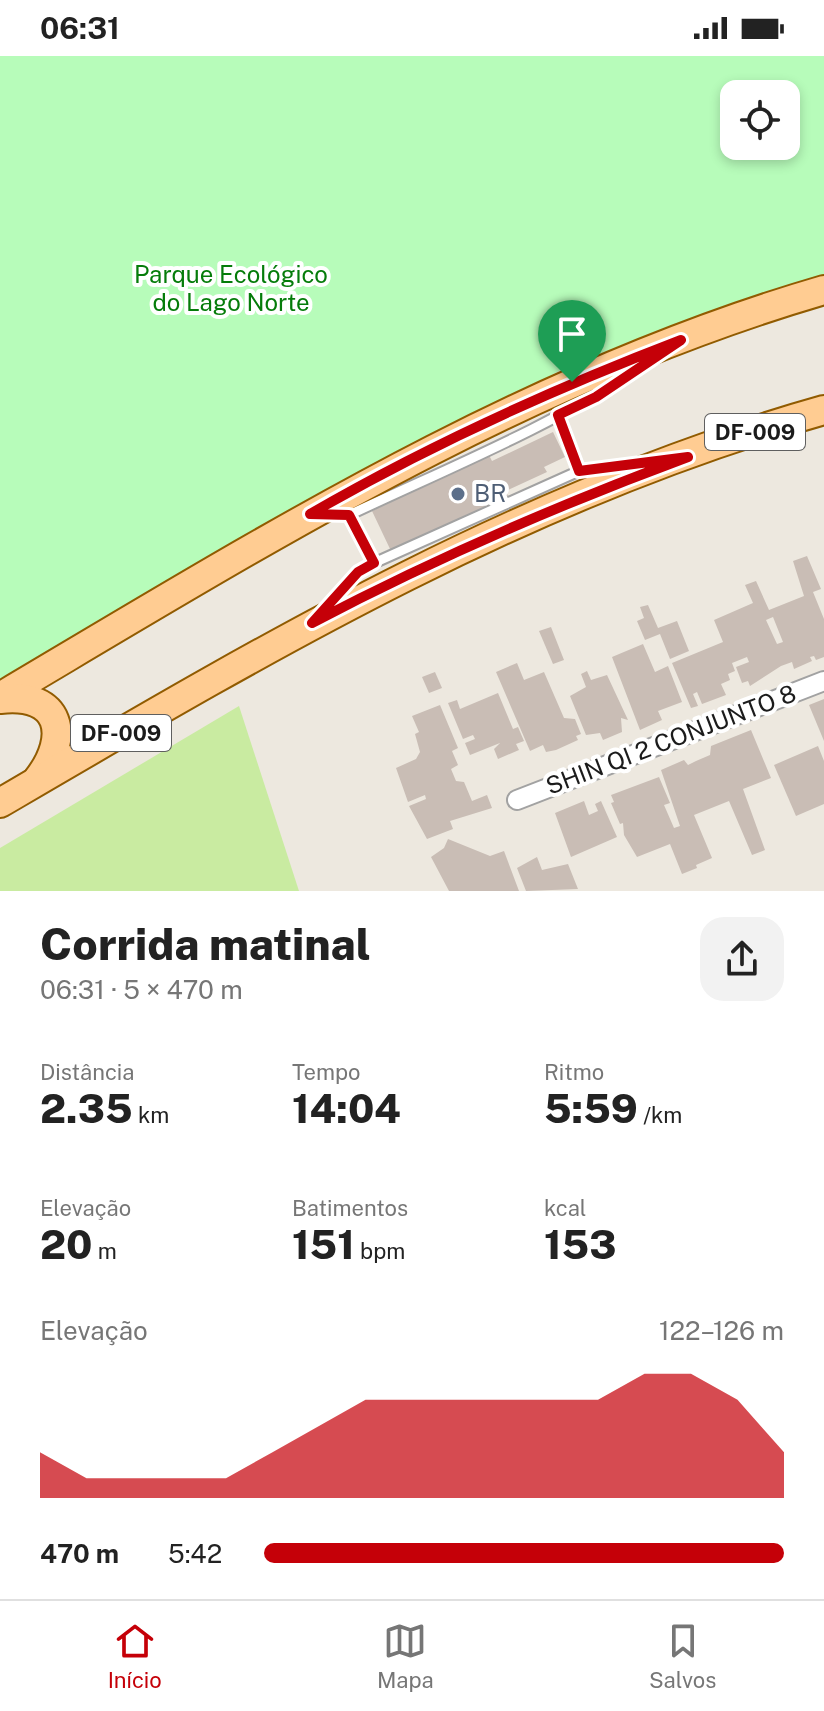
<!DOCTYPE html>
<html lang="pt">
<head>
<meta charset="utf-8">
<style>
	body { margin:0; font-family:"Public Sans",sans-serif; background:#f2f2f2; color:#222; height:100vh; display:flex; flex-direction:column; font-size:30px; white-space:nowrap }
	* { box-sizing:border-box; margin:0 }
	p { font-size:26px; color:#767676 }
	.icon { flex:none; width:44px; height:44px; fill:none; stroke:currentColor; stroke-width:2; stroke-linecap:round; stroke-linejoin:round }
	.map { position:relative; height:835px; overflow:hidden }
	.panel { display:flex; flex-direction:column; background:#fff; flex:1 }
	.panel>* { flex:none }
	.buttons { position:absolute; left:720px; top:24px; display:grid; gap:16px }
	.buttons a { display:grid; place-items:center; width:80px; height:80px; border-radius:16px; background:#fff; box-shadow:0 4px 12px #0003; font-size:40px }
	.pin { position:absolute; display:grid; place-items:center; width:68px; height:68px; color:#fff; margin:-82px -34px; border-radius:50% 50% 50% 0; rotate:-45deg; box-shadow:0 0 8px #0007 }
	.pin .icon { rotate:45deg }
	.round { display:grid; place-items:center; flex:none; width:84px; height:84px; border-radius:24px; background:#f2f2f2 }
	.overview { display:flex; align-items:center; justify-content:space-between; height:136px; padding:0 40px }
	h1 { font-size:44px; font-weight:800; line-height:60px }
	.metrics { display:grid; grid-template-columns:repeat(3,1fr); gap:12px; height:136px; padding:8px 40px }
	.metrics div { display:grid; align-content:center }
	.metrics b { font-size:40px; font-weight:800 }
	.metrics small { font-size:22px; font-weight:400 }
	.metrics p { font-size:22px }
	.chart { height:224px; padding:16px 40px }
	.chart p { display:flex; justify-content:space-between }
	.chart svg { width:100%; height:144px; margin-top:8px; fill:#c50008; opacity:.7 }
	ul { padding:0 40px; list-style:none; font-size:26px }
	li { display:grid; grid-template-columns:128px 96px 1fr; align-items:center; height:60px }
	li i { height:20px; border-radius:10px; background:#c50008 }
	.status { display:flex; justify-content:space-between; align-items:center; height:56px; padding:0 40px; background:#fff; direction:ltr }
	.status svg { height:22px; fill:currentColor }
	.dock { display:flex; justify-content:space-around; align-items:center; height:112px; border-top:2px solid #e0e0e0; background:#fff; font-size:22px; color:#767676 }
	.dock a { display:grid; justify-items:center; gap:4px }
	.dock .active { color:#c50008 }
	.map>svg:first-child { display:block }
	.grass { fill:#c9eba1 }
	.park { fill:#b7fcba; fill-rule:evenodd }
	.building { fill:#c9bdb5; fill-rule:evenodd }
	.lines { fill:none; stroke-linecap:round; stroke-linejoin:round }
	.lane-casing { stroke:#a2a2a2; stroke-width:13 }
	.street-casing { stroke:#a2a2a2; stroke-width:22 }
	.primary-casing { stroke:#915b00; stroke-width:32 }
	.lane { stroke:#fff; stroke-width:9 }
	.street { stroke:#fff; stroke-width:18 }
	.primary { stroke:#ffcc92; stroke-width:28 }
	.route-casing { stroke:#fff; stroke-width:16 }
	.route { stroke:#c50008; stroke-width:10 }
	.service-dot { fill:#5c6f8a; stroke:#fff; stroke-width:3 }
	.labels { text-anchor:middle; stroke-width:8; stroke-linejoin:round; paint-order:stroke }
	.shield { fill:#fff; stroke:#5f5f5f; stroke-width:2 }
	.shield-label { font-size:22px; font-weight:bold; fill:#1b1b1b }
	.park-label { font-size:24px; fill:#057c0a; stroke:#fff }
	.service-label { font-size:24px; fill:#4e5e75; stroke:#fff; text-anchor:start }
	.street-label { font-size:24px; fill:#1b1b1b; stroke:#fff }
</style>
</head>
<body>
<div class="status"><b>06:31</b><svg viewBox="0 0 49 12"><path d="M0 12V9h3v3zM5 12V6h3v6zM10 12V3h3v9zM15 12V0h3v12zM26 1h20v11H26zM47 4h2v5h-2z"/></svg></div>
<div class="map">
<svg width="824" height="835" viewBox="0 0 824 835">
	<rect width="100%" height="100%" fill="#ede8df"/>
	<path class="grass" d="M239,650L299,835H0V792Z"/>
	<path class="park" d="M0,0H824V223L568,310L0,624ZM734,38H786V90H734Z"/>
	<g class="building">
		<path d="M553,376L565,401L544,411L547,416L506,435L508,440L391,495L372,455L489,399L492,405Z"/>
		<path d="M807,500L821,533L813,536L824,563V601L816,604L814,600L810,601L812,605L794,613L792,606L781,610L750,630L748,625L742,627L736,611L749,606L747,601L732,607L735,615L728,618L730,624L721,628L726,639L702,648L697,636L693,638L698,650L691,652L672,607L723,586L714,564L753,547L745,529L756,525L769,554L804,540L793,505ZM773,561L783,586L777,588L766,564Z"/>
		<path d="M648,549L658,572L677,565L689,595L670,603L660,578L645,584L637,565L644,562L640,551Z"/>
		<path d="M551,571L564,604L553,608L539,575Z"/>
		<path d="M643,588L655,616L668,610L682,646L658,655L662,664L640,674L612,601Z"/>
		<path d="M517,607L524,624L544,616L564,662L575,663L581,678L576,680L578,684L556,694L546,696L543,689L530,695L496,616Z"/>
		<path d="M587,615L591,624L607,619L628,664L621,662L622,676L603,684L600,677L586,679L570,640L586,631L581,618Z"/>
		<path d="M435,616L442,632L429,637L422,621Z"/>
		<path d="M498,637L513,673L518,671L524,685L516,688L519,694L498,703L494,693L500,687L470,699L465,687L475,683L473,679L463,683L448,647L457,644L460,653Z"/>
		<path d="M824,643V685L809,649Z"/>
		<path d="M440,649L458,692L452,695L458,709L451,713L456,725L464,726L472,745L487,739L492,752L450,765L453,773L427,783L409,750L426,743L425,739L408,746L396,712L416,703L420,696L415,678L419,676L412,660Z"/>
		<path d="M751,674L771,722L743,733L765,794L752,799L729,745L694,759L712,802L696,809L697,812L682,818L670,788L637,801L624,779L623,767L620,768L611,747L614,746L611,739L659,721L670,747L664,749L674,772L680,770L661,714L684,704L688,709L696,705L710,699L711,690Z"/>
		<path d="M818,690L824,705V748L796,760L774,709Z"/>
		<path d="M584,745L589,759L598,755L595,748L601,745L617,781L571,801L555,757Z"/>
		<path d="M448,783L490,800L504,795L519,835H449L431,801L444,792Z"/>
		<path d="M537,801L542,814L568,808L578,833L526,835L517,812Z"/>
	</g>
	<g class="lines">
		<defs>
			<g id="lane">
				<path d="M558,359L579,415"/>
				<path d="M332,459H349C446,413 548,372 638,313"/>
				<path d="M349,459L374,507"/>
				<path d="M328,550L358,516L374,507L579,415L628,409"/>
			</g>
			<path id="street" d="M517,744L824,625"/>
			<g id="primary">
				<path d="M0,641C265,484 525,321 824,234"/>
				<path d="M0,643C61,636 71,680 38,723"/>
				<path d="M0,747C265,592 525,438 824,354"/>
			</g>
		</defs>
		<use href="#lane" class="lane-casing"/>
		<use href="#street" class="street-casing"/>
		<use href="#primary" class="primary-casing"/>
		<use href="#lane" class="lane"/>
		<use href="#street" class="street"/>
		<use href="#primary" class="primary"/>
	</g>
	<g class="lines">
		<defs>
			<path id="route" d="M681,284L596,341L558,359L579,415L688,401C558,449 434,503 312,567L358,516L374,507L349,459L310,458C429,389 553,333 681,284Z"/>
		</defs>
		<use href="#route" class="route-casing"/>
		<use href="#route" class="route"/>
	</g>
	<circle class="service-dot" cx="458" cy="438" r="8"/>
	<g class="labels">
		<g class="shield">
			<rect x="705" y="358" width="100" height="36" rx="6"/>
			<rect x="71" y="659" width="100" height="36" rx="6"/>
		</g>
		<g class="shield-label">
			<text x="755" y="384">DF-009</text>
			<text x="121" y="685">DF-009</text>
		</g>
		<g class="park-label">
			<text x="231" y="227">Parque Ecológico<tspan x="231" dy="28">do Lago Norte</tspan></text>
		</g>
		<g class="service-label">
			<text x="474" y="446">BR</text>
		</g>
		<g class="street-label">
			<text transform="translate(671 684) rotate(-21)" y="8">SHIN QI 2 CONJUNTO 8</text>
		</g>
	</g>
</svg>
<div class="buttons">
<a><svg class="icon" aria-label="locate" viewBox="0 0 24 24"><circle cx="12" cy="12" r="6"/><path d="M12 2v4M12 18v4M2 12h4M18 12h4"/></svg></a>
</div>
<div class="pin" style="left:572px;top:326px;background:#1e9e55"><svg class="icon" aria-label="arrive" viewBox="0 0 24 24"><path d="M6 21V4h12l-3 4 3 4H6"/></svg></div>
</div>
<section class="panel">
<div class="overview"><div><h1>Corrida matinal</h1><p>06:31 · 5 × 470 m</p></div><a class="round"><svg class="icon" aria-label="share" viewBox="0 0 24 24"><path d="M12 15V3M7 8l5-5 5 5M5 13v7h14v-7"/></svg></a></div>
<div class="metrics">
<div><p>Distância</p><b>2.35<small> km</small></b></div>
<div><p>Tempo</p><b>14:04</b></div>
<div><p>Ritmo</p><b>5:59<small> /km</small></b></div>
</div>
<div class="metrics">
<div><p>Elevação</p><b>20<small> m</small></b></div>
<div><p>Batimentos</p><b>151<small> bpm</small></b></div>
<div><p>kcal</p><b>153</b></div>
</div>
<div class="chart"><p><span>Elevação</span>122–126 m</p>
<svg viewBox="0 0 160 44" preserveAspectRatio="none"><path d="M0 44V30L10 38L20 38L30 38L40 38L50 30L60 22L70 14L80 14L90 14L100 14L110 14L120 14L130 6L140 6L150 14L160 30V44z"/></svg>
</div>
<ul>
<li><b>470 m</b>5:42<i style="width:100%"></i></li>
</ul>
</section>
<nav class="dock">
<a class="active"><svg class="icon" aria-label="home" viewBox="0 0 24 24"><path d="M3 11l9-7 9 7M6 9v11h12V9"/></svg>Início</a>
<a><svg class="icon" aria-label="map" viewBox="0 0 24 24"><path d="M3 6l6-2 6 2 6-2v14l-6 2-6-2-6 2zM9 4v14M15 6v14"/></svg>Mapa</a>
<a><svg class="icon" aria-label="saved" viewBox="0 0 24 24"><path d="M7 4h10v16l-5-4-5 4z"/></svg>Salvos</a>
</nav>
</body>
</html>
